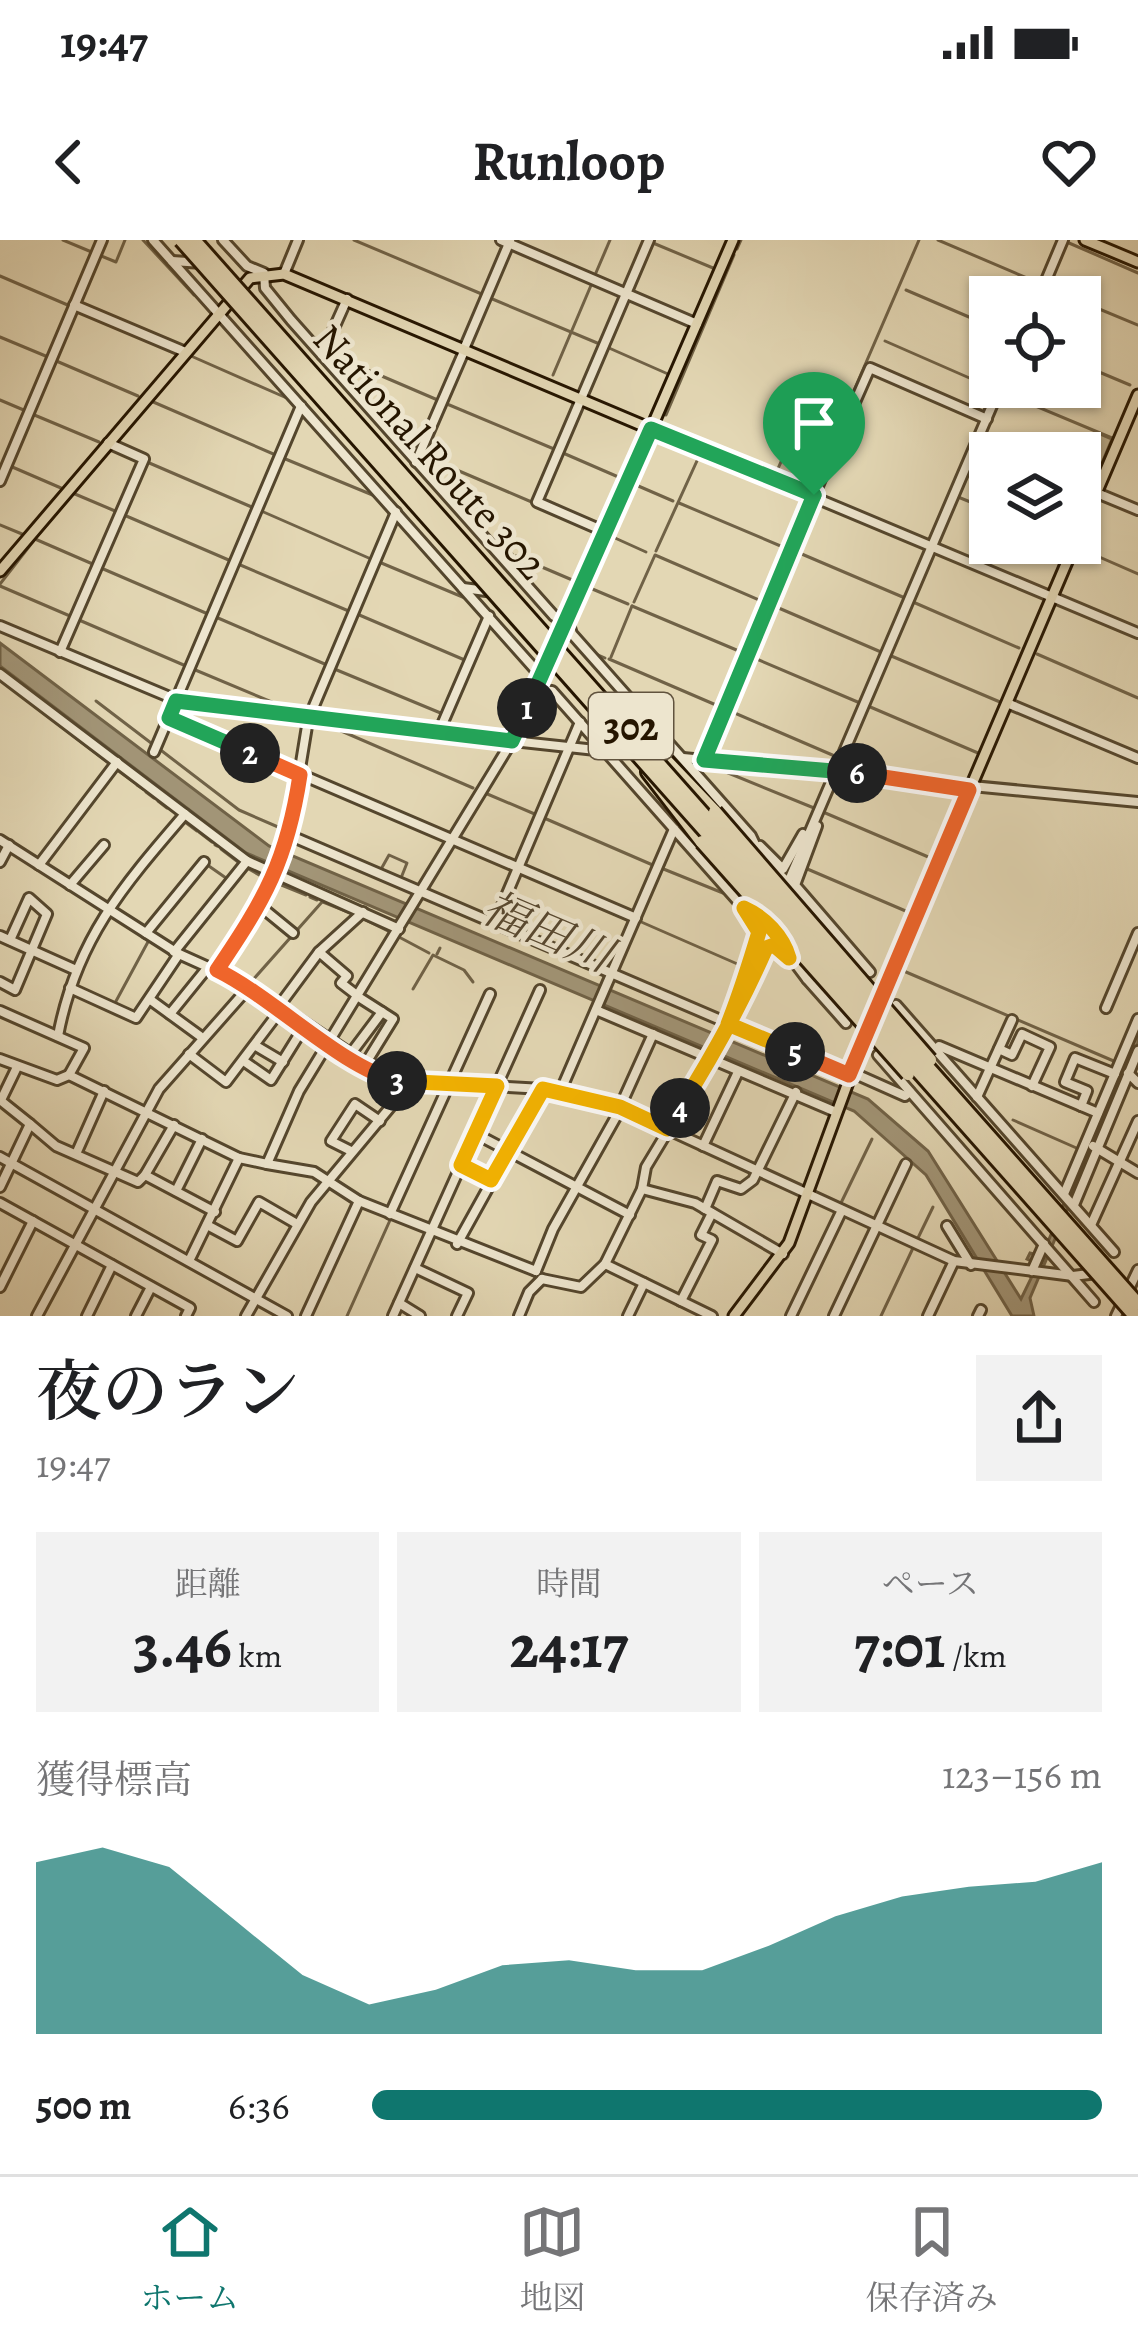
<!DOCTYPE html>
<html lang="ja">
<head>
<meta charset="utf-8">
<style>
	body { margin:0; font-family:Alegreya,"Noto Serif JP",serif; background:#f2f2f2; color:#202124; height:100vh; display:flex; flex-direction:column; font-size:45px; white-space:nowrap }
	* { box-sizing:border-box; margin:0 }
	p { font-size:39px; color:#757577 }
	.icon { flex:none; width:66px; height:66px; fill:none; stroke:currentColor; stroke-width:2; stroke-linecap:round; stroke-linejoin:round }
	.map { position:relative; height:1076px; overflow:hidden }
	.panel { display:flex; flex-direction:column; background:#fff; flex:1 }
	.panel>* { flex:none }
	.controls { position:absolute; left:969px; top:36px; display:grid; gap:24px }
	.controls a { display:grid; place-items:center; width:132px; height:132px; border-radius:0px; background:#fff; box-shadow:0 3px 9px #0004; font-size:60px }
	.pin { position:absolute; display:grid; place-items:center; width:102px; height:102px; color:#fff; margin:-123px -51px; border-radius:50% 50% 50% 0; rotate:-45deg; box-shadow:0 0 12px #0007 }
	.pin .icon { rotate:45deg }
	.km { position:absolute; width:60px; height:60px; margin:-30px; border-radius:50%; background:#222; color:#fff; font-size:33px; line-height:60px; text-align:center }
	.round { display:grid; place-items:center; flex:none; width:126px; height:126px; border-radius:0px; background:#f2f2f2 }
	.headline { display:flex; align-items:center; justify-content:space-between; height:204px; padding:0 36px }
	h1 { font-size:66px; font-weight:600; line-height:90px }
	.stats { display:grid; grid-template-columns:repeat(3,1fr); gap:18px; height:204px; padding:12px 36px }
	.stats div { display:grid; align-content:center; border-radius:0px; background:#f2f2f2; text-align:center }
	.stats b { font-size:60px; font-weight:600 }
	.stats small { font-size:33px; font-weight:400 }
	.stats p { font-size:33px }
	.chart { height:336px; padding:24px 36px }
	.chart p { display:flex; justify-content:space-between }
	.chart svg { width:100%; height:216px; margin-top:12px; fill:#0f766e; opacity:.7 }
	ul { padding:0 36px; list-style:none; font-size:39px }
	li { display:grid; grid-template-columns:192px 144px 1fr; align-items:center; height:90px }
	li i { height:30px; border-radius:15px; background:#0f766e }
	.status { display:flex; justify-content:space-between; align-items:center; height:84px; padding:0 60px; background:#fff; direction:ltr }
	.status svg { height:33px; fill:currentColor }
	header { display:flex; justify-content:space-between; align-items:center; height:156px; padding:0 36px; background:#fff; font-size:54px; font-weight:600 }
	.tabs { display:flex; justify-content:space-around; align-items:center; height:168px; border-top:3px solid #e0e0e0; background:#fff; font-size:33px; color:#757577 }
	.tabs a { display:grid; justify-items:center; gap:6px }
	.tabs .selected { color:#0f766e }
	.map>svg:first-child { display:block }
	.park { fill:url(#park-crowns); stroke:#74664a; stroke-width:3 }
	.pitch { fill:#c3b695; stroke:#74664a; stroke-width:3 }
	.water { fill:#a29577; stroke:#706247; stroke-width:3 }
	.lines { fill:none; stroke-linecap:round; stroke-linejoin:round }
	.stream { stroke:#706247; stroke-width:3 }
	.minor-casing { stroke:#54462d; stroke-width:14 }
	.major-casing { stroke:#251500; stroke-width:15 }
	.highway-casing { stroke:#251500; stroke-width:18 }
	.minor { stroke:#ede5ce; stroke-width:8 }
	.major { stroke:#e3d7b4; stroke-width:9 }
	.highway { stroke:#e3d7b4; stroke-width:12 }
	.highway-bridge-casing { stroke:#251500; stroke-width:18; stroke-linecap:butt }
	.highway-bridge { stroke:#e3d7b4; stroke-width:12 }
	.split-1-casing { stroke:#fff; stroke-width:24 }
	.split-2-casing { stroke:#fff; stroke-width:24 }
	.split-3-casing { stroke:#fff; stroke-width:24 }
	.split-4-casing { stroke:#fff; stroke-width:24 }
	.split-5-casing { stroke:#fff; stroke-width:24 }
	.split-6-casing { stroke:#fff; stroke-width:24 }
	.split-7-casing { stroke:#fff; stroke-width:24 }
	.split-1 { stroke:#22a559; stroke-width:15 }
	.split-2 { stroke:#22a559; stroke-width:15 }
	.split-3 { stroke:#f0652b; stroke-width:15 }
	.split-4 { stroke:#f5b400; stroke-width:15 }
	.split-5 { stroke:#f5b400; stroke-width:15 }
	.split-6 { stroke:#f0652b; stroke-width:15 }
	.split-7 { stroke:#22a559; stroke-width:15 }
	.labels { text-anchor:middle; stroke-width:9; stroke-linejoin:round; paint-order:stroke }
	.shield { fill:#ede5ce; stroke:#61533e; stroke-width:3 }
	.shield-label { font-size:39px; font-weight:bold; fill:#251500 }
	.street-label { font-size:42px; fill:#251500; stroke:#ede5ce }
	.water-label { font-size:45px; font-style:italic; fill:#574830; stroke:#ede5ce }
</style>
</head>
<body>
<div class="status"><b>19:47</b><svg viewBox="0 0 49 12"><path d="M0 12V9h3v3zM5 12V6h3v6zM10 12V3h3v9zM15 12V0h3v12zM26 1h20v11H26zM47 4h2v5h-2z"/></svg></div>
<header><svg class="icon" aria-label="back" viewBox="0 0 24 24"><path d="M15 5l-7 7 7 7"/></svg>Runloop<svg class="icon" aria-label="heart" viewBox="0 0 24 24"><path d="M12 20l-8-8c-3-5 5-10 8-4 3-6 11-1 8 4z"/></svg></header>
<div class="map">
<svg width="1138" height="1076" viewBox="0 0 1138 1076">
	<defs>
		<pattern id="park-crowns" width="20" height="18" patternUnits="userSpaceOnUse" patternTransform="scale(3)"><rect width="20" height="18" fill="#c3b695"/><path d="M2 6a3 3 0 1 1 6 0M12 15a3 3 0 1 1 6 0" fill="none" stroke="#a79c7f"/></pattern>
	</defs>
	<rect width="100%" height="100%" fill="#e3d7b4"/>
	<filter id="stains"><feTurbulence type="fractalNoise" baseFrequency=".00167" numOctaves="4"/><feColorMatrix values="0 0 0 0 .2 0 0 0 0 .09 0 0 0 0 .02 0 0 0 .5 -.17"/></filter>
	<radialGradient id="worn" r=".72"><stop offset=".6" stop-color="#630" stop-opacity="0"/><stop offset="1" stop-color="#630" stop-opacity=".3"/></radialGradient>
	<path class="park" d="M1098,193L1112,199L1091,249L1080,244Z"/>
	<path class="pitch" d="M808,160L839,174L811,246L777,231Z"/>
	<path class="water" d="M0,403L269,606L868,859L928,911L1021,1059L1038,1024L1027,1019L1030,1013L1042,1016L1138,787V803L1030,1058L1034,1076H1012L926,935L854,871L246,613L0,426Z"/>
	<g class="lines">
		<g class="stream">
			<path d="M63,0L94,13"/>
			<path d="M143,0L194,55"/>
			<path d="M354,0L484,55"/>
			<path d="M938,0L1041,44"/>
			<path d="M653,3L713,28"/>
			<path d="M1069,3L1138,33"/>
			<path d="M737,9L741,0"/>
			<path d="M99,15L116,22L125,0"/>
			<path d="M595,35L610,0"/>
			<path d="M0,36L70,66"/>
			<path d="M1047,47L1072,57"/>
			<path d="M906,50L990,86"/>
			<path d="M490,58L602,105"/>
			<path d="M1080,61L1138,85"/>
			<path d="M229,78L272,127"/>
			<path d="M0,97L48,117"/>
			<path d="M885,101L990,147"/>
			<path d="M609,108L668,134"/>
			<path d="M328,113L440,161"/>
			<path d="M191,116L289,159"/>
			<path d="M54,120L138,156"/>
			<path d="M1080,124L1130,145"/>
			<path d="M279,135L465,345"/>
			<path d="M553,135L592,43"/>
			<path d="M1002,152L1112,198"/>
			<path d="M0,160L26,171"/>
			<path d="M151,161L278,216"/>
			<path d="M447,164L554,209"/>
			<path d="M32,174L99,202"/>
			<path d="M666,175L734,15"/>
			<path d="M833,199L919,0"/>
			<path d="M563,213L623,239"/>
			<path d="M424,216L534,263"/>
			<path d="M283,218L375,256"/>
			<path d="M147,222L254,268"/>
			<path d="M10,226L61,248"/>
			<path d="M636,245L673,261"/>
			<path d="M75,254L115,271"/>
			<path d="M958,257L990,270"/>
			<path d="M679,263L790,310"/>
			<path d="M259,270L371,319"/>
			<path d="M124,275L231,321"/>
			<path d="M0,285L22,294"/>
			<path d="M38,295L108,212"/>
			<path d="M615,298L646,312"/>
			<path d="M1081,309L1138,334"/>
			<path d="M502,310L512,314"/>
			<path d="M656,311L701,212"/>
			<path d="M797,312L905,358"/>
			<path d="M516,316L577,342"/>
			<path d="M379,322L465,358"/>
			<path d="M238,324L351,372"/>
			<path d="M101,328L208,374"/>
			<path d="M0,344L35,299L95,325"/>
			<path d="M0,346L70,376"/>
			<path d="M590,348L628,364"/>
			<path d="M474,354L530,417"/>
			<path d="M634,362L655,315L766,363"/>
			<path d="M913,362L1019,408"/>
			<path d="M632,366L746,414"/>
			<path d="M774,366L881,412"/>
			<path d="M1078,372L1091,378"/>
			<path d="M357,374L467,421"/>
			<path d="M218,378L327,425"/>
			<path d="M1094,379L1107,384"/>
			<path d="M79,380L186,426"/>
			<path d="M1110,386L1124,391"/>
			<path d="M1127,393L1138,397"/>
			<path d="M596,414L605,418"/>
			<path d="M1037,414L1138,458"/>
			<path d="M889,415L1000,462"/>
			<path d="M611,417L632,366"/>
			<path d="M752,417L860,463"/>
			<path d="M609,419L723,468"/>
			<path d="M332,428L443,474"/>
			<path d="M193,429L291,470"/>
			<path d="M0,440L9,446"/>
			<path d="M16,452L110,524"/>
			<path d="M96,461L155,506"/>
			<path d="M868,466L978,513"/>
			<path d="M730,471L837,517"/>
			<path d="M332,487L473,548"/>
			<path d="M480,490L493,495"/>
			<path d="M158,508L239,570L285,590"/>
			<path d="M716,528L814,568"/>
			<path d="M116,529L135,543"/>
			<path d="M137,545L143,549"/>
			<path d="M146,552L154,558"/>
			<path d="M485,553L537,575"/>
			<path d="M158,561L167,568"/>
			<path d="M823,572L933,619"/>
			<path d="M544,578L655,626"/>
			<path d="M670,579L734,651"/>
			<path d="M185,582L197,591"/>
			<path d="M199,592L212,602"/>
			<path d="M294,595L302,539L341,556"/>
			<path d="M215,605L217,606"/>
			<path d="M221,609L242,625"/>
			<path d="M206,624L226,638"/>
			<path d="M247,628L268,640"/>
			<path d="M661,628L723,653"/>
			<path d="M805,628L908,672"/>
			<path d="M380,631L389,615L407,623L401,638"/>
			<path d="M279,644L306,655"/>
			<path d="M310,657L317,660"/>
			<path d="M323,662L353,674"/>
			<path d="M808,670L824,686"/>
			<path d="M362,678L390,692"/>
			<path d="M639,681L742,726"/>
			<path d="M399,697L429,713"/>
			<path d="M838,701L867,735"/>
			<path d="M437,714L440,708"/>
			<path d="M899,729L1116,822"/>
			<path d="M251,742L322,662"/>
			<path d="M413,749L433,715L464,730L473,742"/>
			<path d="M115,763L149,700"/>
			<path d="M737,783L813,816"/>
			<path d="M1013,880L1081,910"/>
			<path d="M840,965L872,899"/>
			<path d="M917,1000L933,967"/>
			<path d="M347,1076L391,978"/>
			<path d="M881,1076L913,1008"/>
		</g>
		<defs>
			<g id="minor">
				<path d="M153,0L541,436"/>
				<path d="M223,0L247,26L264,33L265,48L291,80L554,376L567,378L572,394L751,596L760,615L810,664"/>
				<path d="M501,0L697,84"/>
				<path d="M172,21L203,23"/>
				<path d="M284,34L298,0"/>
				<path d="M1039,57L1063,0"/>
				<path d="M74,65L183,111"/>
				<path d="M464,109L510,1"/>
				<path d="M322,115L347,59"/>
				<path d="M977,202L1004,213"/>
				<path d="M416,222L465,109"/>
				<path d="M0,241L102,0"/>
				<path d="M1080,246L1138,270"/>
				<path d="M814,255L870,128L987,179"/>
				<path d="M606,292L537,262L649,0"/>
				<path d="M463,348L494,352"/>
				<path d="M0,386L191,466L605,511"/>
				<path d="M60,412L144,219L108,203"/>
				<path d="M0,434L247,621L399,689"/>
				<path d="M535,450L552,451L744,668L759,675L807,739L820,735"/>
				<path d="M1007,463L1138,518"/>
				<path d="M169,478L636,678"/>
				<path d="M438,494L489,376"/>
				<path d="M154,512L301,166"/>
				<path d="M683,518L1138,562"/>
				<path d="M704,519L816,256"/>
				<path d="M817,586L795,645L870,732"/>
				<path d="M291,596L849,835"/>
				<path d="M0,600L179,714L250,746L390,840L561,850L621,868L954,1021L1073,1036L1097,1033"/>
				<path d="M760,606L783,629L803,594"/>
				<path d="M0,622L9,605"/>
				<path d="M39,625L117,522"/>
				<path d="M790,638L1000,147"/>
				<path d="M70,645L104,605"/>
				<path d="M260,666L293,693"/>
				<path d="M495,682L580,482"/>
				<path d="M146,693L204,622"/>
				<path d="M0,696L76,730"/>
				<path d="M174,712L247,621"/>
				<path d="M319,712L363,672"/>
				<path d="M217,730L260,666L287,608L308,480L396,272"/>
				<path d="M807,739L846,783"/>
				<path d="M0,742L15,750L47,674L29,658L10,700"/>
				<path d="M739,747L759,692L749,673"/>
				<path d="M70,748L136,778L179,714"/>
				<path d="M745,750L766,708L774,705L784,713"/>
				<path d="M357,756L393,779L364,826"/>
				<path d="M152,761L200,796"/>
				<path d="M896,765L1114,1012"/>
				<path d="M279,766L319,712L347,736L341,743L358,756"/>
				<path d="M1106,768L1138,693"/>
				<path d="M596,770L836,872"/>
				<path d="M0,771L84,808L69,835"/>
				<path d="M170,774L208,727"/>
				<path d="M58,796C76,700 123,646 185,574"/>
				<path d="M256,806L283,822"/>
				<path d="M999,809L1012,815L1022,794L1050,807L1032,846"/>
				<path d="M936,811L939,806L1098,873"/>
				<path d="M189,814L226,842L282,768"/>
				<path d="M878,815L1094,1062"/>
				<path d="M349,816L382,772"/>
				<path d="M0,819L57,840L69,835L239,918L267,924L299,851L512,501L651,189L1138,393"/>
				<path d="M245,822L271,840L305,785"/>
				<path d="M851,832L905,856L910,852"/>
				<path d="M1128,833L1138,843"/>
				<path d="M561,850L674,589"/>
				<path d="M977,857L1012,780"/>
				<path d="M0,860L30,884"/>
				<path d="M1,860L17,827"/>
				<path d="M1081,866L1087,851L1065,842L1075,818L1115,834"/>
				<path d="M620,867L653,794"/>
				<path d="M174,885L145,935L215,972"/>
				<path d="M476,894L630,975"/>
				<path d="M703,906L738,832"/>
				<path d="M1093,906L1138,933"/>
				<path d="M351,911L331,901L355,864L380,881"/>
				<path d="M76,914L104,851"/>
				<path d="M0,917L287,1076"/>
				<path d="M267,924L314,932L359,961L536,1031"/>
				<path d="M461,925L491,940"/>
				<path d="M0,947L30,884L56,906L138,942L145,935"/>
				<path d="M642,949L695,963L783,1014"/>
				<path d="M176,951L202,899"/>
				<path d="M1064,954L1138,779"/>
				<path d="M0,963L190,1068L186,1076"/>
				<path d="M1074,965L1138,811"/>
				<path d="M705,969L717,941L741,949L753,940L796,852"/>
				<path d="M390,974L490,754"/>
				<path d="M207,985L237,1001L259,962L297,984"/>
				<path d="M1091,985L1138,881"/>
				<path d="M947,986L971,1025"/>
				<path d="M457,1004L543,849"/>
				<path d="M189,1021L239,918"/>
				<path d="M605,1024L712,1076"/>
				<path d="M415,1028L468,1053L457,1076"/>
				<path d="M536,1031L553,989L621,868"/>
				<path d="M1032,1031L1044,1004"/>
				<path d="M542,1039L581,1047L605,1024L642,949L646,927L713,816L765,695"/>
				<path d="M0,1047L33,981"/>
				<path d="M681,1061L712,1000L701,995L712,973"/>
				<path d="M399,1063L420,1076"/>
				<path d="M37,1076L159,849L250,746"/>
				<path d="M87,1076L112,1025"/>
				<path d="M136,1076L151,1047"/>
				<path d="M246,1076L311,962L402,853L390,840"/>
				<path d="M306,1076L359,961"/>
				<path d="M393,1076L540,750"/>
				<path d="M519,1076L529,1052L542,1039"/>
				<path d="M628,1076L644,1043"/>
				<path d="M791,1076L842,970"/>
				<path d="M834,1076L906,924"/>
				<path d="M928,1076L954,1021"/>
				<path d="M978,1076L981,1070"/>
				<path d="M1116,1076L1138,1030"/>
			</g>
			<g id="major">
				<path d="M1085,0L1138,22"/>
				<path d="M1080,291L1138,155"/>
				<path d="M0,331L250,38L284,34L651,189L733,0"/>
				<path d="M879,762L1075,303"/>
				<path d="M734,1076L789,1003L868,788"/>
			</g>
			<g id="highway">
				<path d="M615,467L715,572"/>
				<path d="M648,532L702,602"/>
			</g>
		</defs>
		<use href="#minor" class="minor-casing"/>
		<use href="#major" class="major-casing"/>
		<use href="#highway" class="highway-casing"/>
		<use href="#minor" class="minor"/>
		<use href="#major" class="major"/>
		<use href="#highway" class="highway"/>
		<defs>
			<g id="highway-bridge">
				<path d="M181,0L1135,1076"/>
				<path d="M194,0L1138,1064"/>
				<path d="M715,572L930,820"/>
				<path d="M702,602L908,834"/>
			</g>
		</defs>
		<use href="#highway-bridge" class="highway-bridge-casing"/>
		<use href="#highway-bridge" class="highway-bridge"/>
	</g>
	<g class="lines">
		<defs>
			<path id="split-1" d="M527,468L651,189L814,255"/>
			<path id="split-2" d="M250,513L169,478L176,461L512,501L527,468"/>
			<path id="split-3" d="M250,513L300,535C287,621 265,659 217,730C274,758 341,827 397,841"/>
			<path id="split-4" d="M397,841L497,846L461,925L491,940L543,849L620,867L667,889L680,868"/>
			<path id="split-5" d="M680,868C712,817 742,763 766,708L774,705L789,718C783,696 764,677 744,668L759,692C750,722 740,754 728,784L795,812"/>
			<path id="split-6" d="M795,812L849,835L969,550L857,533"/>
			<path id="split-7" d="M814,255L704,520L857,533"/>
		</defs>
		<use href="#split-1" class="split-1-casing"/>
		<use href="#split-2" class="split-2-casing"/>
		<use href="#split-3" class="split-3-casing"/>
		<use href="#split-4" class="split-4-casing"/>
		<use href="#split-5" class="split-5-casing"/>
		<use href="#split-6" class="split-6-casing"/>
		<use href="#split-7" class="split-7-casing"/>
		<use href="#split-1" class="split-1"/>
		<use href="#split-2" class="split-2"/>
		<use href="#split-3" class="split-3"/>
		<use href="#split-4" class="split-4"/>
		<use href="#split-5" class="split-5"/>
		<use href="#split-6" class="split-6"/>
		<use href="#split-7" class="split-7"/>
	</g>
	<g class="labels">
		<rect class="shield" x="589" y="453" width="84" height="66" rx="9"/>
		<g class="shield-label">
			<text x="631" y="500">302</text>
		</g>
		<g class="street-label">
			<text transform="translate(431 211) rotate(48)" y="15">National Route 302</text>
		</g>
		<g class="water-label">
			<text transform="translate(548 691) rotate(23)" y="16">福田川</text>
		</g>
	</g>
	<rect width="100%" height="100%" filter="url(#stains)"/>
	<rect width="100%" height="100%" fill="url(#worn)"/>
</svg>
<div class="controls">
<a><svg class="icon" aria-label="locate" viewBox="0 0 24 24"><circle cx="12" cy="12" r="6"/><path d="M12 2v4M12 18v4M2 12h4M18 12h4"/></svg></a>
<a><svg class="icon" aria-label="layers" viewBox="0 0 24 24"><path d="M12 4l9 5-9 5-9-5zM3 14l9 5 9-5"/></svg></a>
</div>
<div class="pin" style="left:814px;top:255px;background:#1e9e55"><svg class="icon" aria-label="arrive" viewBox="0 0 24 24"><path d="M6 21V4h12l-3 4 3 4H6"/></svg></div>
<b class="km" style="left:527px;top:468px">1</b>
<b class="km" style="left:250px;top:513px">2</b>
<b class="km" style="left:397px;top:841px">3</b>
<b class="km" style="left:680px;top:868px">4</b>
<b class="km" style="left:795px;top:812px">5</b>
<b class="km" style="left:857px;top:533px">6</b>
</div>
<section class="panel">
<div class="headline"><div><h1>夜のラン</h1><p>19:47</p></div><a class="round"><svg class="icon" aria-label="share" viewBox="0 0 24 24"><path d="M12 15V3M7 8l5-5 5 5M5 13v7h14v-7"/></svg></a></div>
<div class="stats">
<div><p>距離</p><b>3.46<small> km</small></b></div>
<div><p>時間</p><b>24:17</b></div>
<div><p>ペース</p><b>7:01<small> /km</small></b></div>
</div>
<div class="chart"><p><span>獲得標高</span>123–156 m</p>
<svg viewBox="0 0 160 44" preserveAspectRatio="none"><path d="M0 44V9L10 6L20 10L30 21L40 32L50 38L60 35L70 30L80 29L90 31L100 31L110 26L120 20L130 16L140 14L150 13L160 9V44z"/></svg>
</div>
<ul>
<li><b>500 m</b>6:36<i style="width:100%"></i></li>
</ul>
</section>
<nav class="tabs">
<a class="selected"><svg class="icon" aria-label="home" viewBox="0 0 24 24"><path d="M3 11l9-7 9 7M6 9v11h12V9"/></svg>ホーム</a>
<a><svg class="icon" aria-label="map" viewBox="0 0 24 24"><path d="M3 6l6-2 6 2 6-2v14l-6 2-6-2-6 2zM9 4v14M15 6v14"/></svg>地図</a>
<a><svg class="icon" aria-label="saved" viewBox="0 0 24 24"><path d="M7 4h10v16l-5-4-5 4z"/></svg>保存済み</a>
</nav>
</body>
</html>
